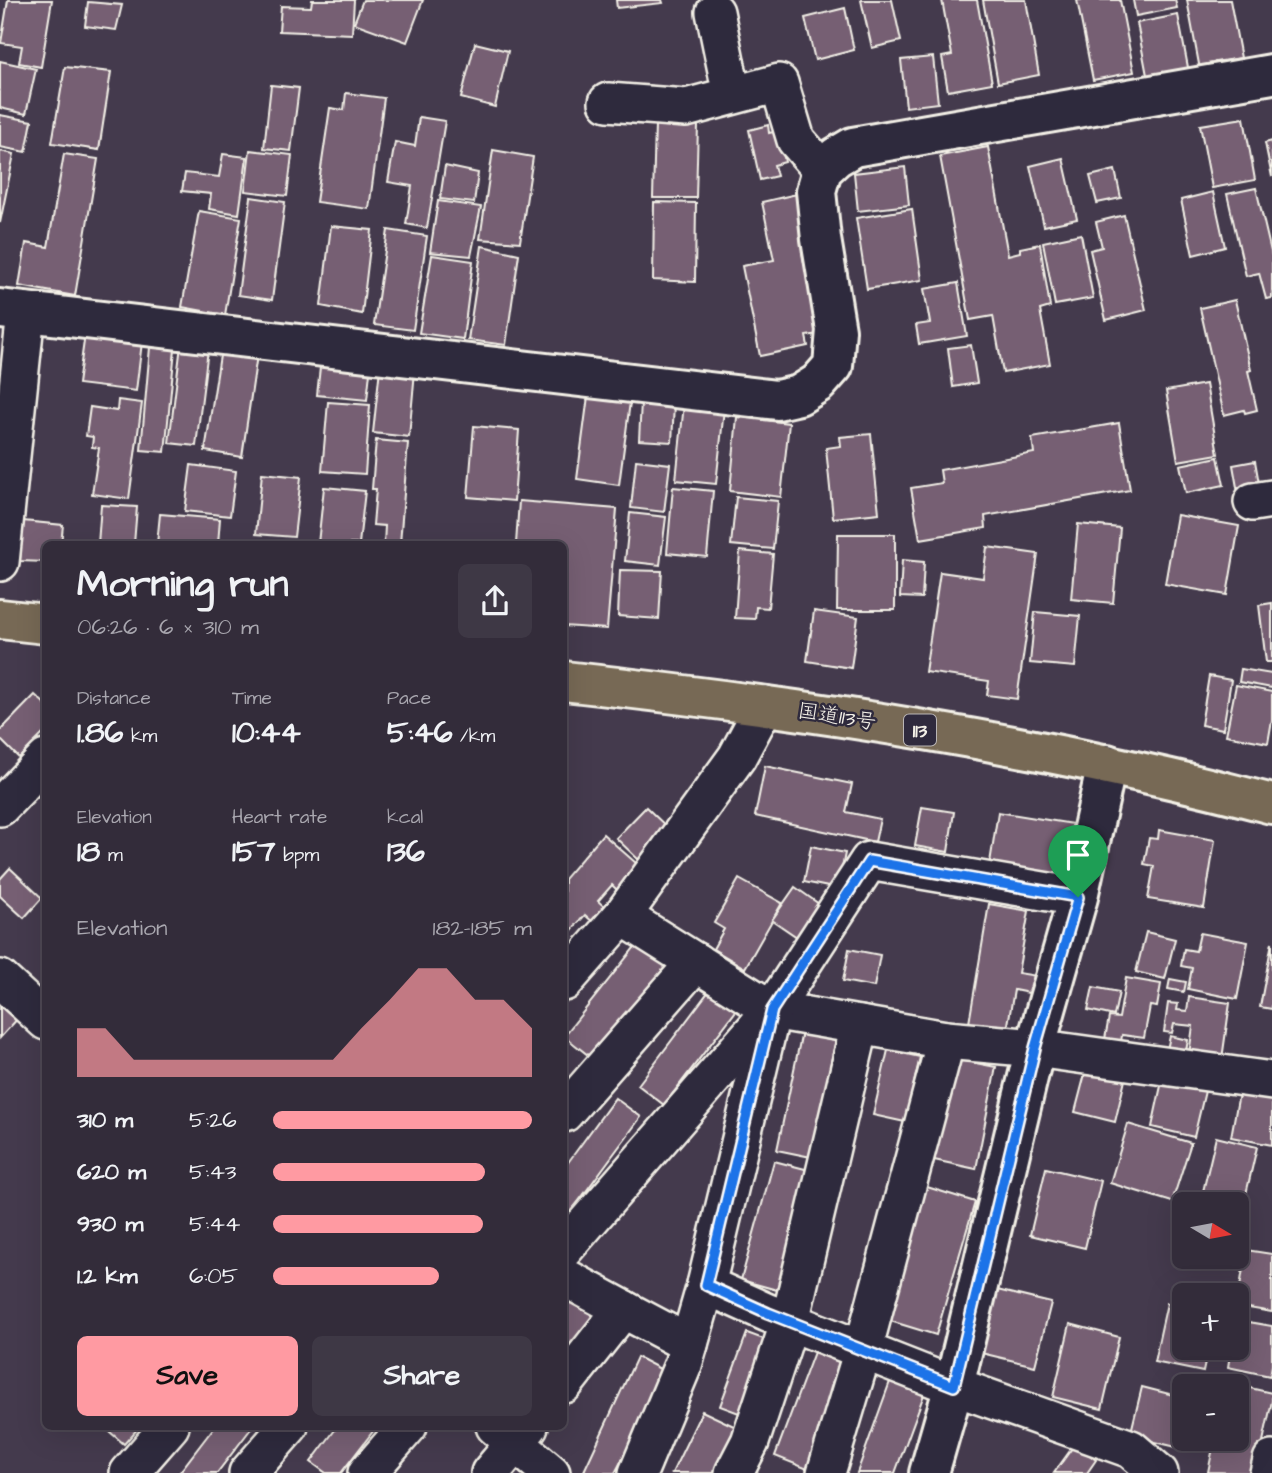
<!DOCTYPE html>
<html lang="en">
<head>
<meta charset="utf-8">
<style>
	body { margin:0; font-family:"Architects Daughter","Klee One",sans-serif; background:#3e3845; color:#f1f3f6; height:100vh; display:flex; flex-direction:column; font-size:26px; white-space:nowrap }
	* { box-sizing:border-box; margin:0 }
	p { font-size:23px; color:#a9a7af }
	.icon { flex:none; width:38px; height:38px; fill:none; stroke:currentColor; stroke-width:2; stroke-linecap:round; stroke-linejoin:round }
	.map { position:relative; flex:1; overflow:hidden }
	.details { position:absolute; left:42px; top:541px; width:525px; height:889px; display:flex; flex-direction:column; background:#332c3a; border-radius:10px; box-shadow:0 7px 28px #0002,0 0 0 2px #4e4854 }
	.details>* { flex:none }
	.needle { width:46px; rotate:100deg }
	.controls { position:absolute; left:1172px; top:1192px; display:grid; gap:14px }
	.controls a { display:grid; place-items:center; width:77px; height:77px; border-radius:10px; background:#332c3a; box-shadow:0 7px 28px #0002,0 0 0 2px #4e4854; font-size:35px }
	.pin { position:absolute; display:grid; place-items:center; width:60px; height:60px; color:#fff; margin:-72px -30px; border-radius:50% 50% 50% 0; rotate:-45deg; box-shadow:0 0 7px #0007 }
	.pin .icon { rotate:45deg }
	.round { display:grid; place-items:center; flex:none; width:74px; height:74px; border-radius:10px; background:#3e3845 }
	.headline { display:flex; align-items:center; justify-content:space-between; height:119px; padding:0 35px }
	h1 { font-size:38px; font-weight:800; line-height:52px }
	.metrics { display:grid; grid-template-columns:repeat(3,1fr); gap:10px; height:119px; padding:7px 35px }
	.metrics div { display:grid; align-content:center }
	.metrics b { font-size:30px; font-weight:800 }
	.metrics small { font-size:19px; font-weight:400 }
	.metrics p { font-size:19px }
	.chart { height:196px; padding:14px 35px }
	.chart p { display:flex; justify-content:space-between }
	.chart svg { width:100%; height:126px; margin-top:7px; fill:#ff9aa2; opacity:.7 }
	.primary-button { display:flex; gap:14px; margin-top:auto; padding:14px 35px }
	.primary-button a { flex:1; height:80px; border-radius:10px; background:#ff9aa2; color:#111; font-size:28px; font-weight:800; line-height:80px; text-align:center }
	.primary-button a+a { background:#3e3845; color:#f1f3f6 }
	ul { padding:0 35px; list-style:none; font-size:23px }
	li { display:grid; grid-template-columns:112px 84px 1fr; align-items:center; height:52px }
	li i { height:18px; border-radius:9px; background:#ff9aa2 }
	.map>svg:first-child { display:block }
	.building { fill:#765f73; stroke:#f4f1e8; stroke-width:2 }
	.lines { fill:none; stroke-linecap:round; stroke-linejoin:round }
	.street-casing { stroke:#f4f1e8; stroke-width:42 }
	.secondary-casing { stroke:#f4f1e8; stroke-width:44 }
	.highway-casing { stroke:#f4f1e8; stroke-width:44 }
	.street { stroke:#2f2a3d; stroke-width:37 }
	.secondary { stroke:#2f2a3d; stroke-width:38 }
	.highway { stroke:#776954; stroke-width:38 }
	.route-casing { stroke:#fff; stroke-width:14 }
	.route { stroke:#1a73e8; stroke-width:9 }
	.labels { text-anchor:middle; stroke-width:5; stroke-linejoin:round; paint-order:stroke }
	.shield { fill:#2f2a3d; stroke:#b9b5b5; stroke-width:2 }
	.shield-label { font-size:19px; font-weight:bold; fill:#f4f1e8 }
	.street-label { font-size:21px; fill:#f4f1e8; stroke:#2f2a3d }
</style>
</head>
<body>
<div class="map">
<svg width="1272" height="1473" viewBox="0 0 1272 1473">
	<rect width="100%" height="100%" fill="#443a4d"/>
	<filter id="ink" filterUnits="userSpaceOnUse"><feTurbulence type="fractalNoise" baseFrequency=".0143" numOctaves="2"/><feDisplacementMap in="SourceGraphic" scale="14" xChannelSelector="R" yChannelSelector="G"/><feConvolveMatrix kernelMatrix="1 2 1 2 8 2 1 2 1" color-interpolation-filters="sRGB"/></filter>
	<g filter="url(#ink)">
		<g class="building">
			<path d="M8,0H52L41,67L19,63L22,46L1,43Z"/>
			<path d="M312,0H354L352,34L279,31L281,6L311,7Z"/>
			<path d="M363,0H423L407,42L354,23Z"/>
			<path d="M616,0H662L663,3L617,8Z"/>
			<path d="M861,0H892L901,41L872,48Z"/>
			<path d="M942,0H977L992,83L948,91L942,57L952,55Z"/>
			<path d="M983,0H1026L1039,75L998,83Z"/>
			<path d="M1077,0H1120L1134,72L1093,80Z"/>
			<path d="M1133,0H1175L1177,8L1136,16Z"/>
			<path d="M1187,0H1230L1241,58L1215,62L1217,72L1201,75Z"/>
			<path d="M88,2L122,5L116,30L85,26Z"/>
			<path d="M845,8L854,50L815,60L805,18Z"/>
			<path d="M1178,15L1191,83L1150,91L1137,23Z"/>
			<path d="M475,43L508,51L495,107L461,98Z"/>
			<path d="M933,57L938,103L906,107L901,60Z"/>
			<path d="M0,61L36,69L26,114L0,108Z"/>
			<path d="M65,67L111,72L99,150L52,143Z"/>
			<path d="M271,85L299,88L291,151L264,148Z"/>
			<path d="M346,93L384,98L369,209L316,202L330,108L344,110Z"/>
			<path d="M0,115L32,121L26,152L0,147Z"/>
			<path d="M419,117L445,121L427,228L406,224L412,186L388,182L395,142L415,146Z"/>
			<path d="M1244,118L1255,180L1212,188L1200,125Z"/>
			<path d="M655,124L698,125L696,198H653Z"/>
			<path d="M768,125L769,133L778,131L785,162L774,165L777,176L760,180L749,130Z"/>
			<path d="M1272,141V177L1265,143Z"/>
			<path d="M988,147L1008,255L1020,252V248L1040,244L1050,307L1040,310L1050,364L1003,373L993,316L970,320L940,156Z"/>
			<path d="M250,150L292,155L287,196L245,191Z"/>
			<path d="M493,150L533,157L520,242L480,239Z"/>
			<path d="M0,151L14,154L0,223Z"/>
			<path d="M64,154L98,159L75,296L19,286L26,243L48,247Z"/>
			<path d="M223,154L247,157L239,214L209,209L211,194L182,191L185,173L219,177Z"/>
			<path d="M1063,158L1077,219L1044,226L1030,166Z"/>
			<path d="M445,166L478,173L474,203L440,199Z"/>
			<path d="M905,167L909,205L858,211L854,173Z"/>
			<path d="M1115,170L1121,198L1097,203L1090,176Z"/>
			<path d="M1256,188L1272,256V298L1266,299L1259,273L1246,276L1227,194Z"/>
			<path d="M1213,192L1225,247L1193,255L1181,200Z"/>
			<path d="M801,193L813,250L802,252L819,334L806,336L808,346L760,356L742,266L774,260L762,202Z"/>
			<path d="M251,197L285,202L272,300L238,295Z"/>
			<path d="M438,201L481,207L471,256L430,252Z"/>
			<path d="M654,202L696,203L695,282L653,280Z"/>
			<path d="M912,209L922,280L867,289L856,218Z"/>
			<path d="M199,211L241,218L225,315L182,307Z"/>
			<path d="M1124,215L1146,310L1106,320L1090,250L1102,247L1096,222Z"/>
			<path d="M331,226L372,230L362,314L321,306Z"/>
			<path d="M388,230L427,236L413,330L374,325Z"/>
			<path d="M1081,234L1093,298L1055,305L1043,242Z"/>
			<path d="M482,246L519,254L506,345L468,340Z"/>
			<path d="M432,255L473,261L463,339L419,333Z"/>
			<path d="M958,283L967,336L919,344L916,325L930,323L924,289Z"/>
			<path d="M1235,300L1251,370L1248,371L1257,410L1245,413L1244,410L1224,415L1200,308Z"/>
			<path d="M85,334L142,342L136,391L78,384Z"/>
			<path d="M181,345L208,349L196,446L169,443Z"/>
			<path d="M971,345L977,383L953,387L948,348Z"/>
			<path d="M150,347L175,349L165,452L141,450Z"/>
			<path d="M221,349L257,355L242,457L205,451Z"/>
			<path d="M321,358L371,363L367,400L317,395Z"/>
			<path d="M380,368L415,371L409,437L373,433Z"/>
			<path d="M1206,384L1218,454L1178,461L1166,391Z"/>
			<path d="M588,396L630,402L619,485L577,479Z"/>
			<path d="M118,400L142,403L129,499L92,494L99,448L92,447L93,437L86,436L90,407L117,411Z"/>
			<path d="M328,402L370,405L365,474L322,471Z"/>
			<path d="M641,402L674,404L672,442L639,440Z"/>
			<path d="M684,404L724,409L716,484L676,480Z"/>
			<path d="M737,417L789,423L781,497L730,491Z"/>
			<path d="M1119,423L1130,490L985,516L986,528L920,539L911,488L942,483L940,470L1034,453L1032,438Z"/>
			<path d="M474,426L519,430L514,501L468,497Z"/>
			<path d="M871,434L879,513L833,518L826,448L841,446L840,437Z"/>
			<path d="M376,440L408,443L400,544H384L385,526L373,525L376,489H372Z"/>
			<path d="M1218,457L1224,485L1186,493L1180,465Z"/>
			<path d="M636,460L670,464L664,512L631,508Z"/>
			<path d="M1255,461L1260,489L1238,493L1233,465Z"/>
			<path d="M191,465L236,471L230,516L185,511Z"/>
			<path d="M262,473L301,477L294,537L256,534Z"/>
			<path d="M324,487L365,491L359,544H318Z"/>
			<path d="M673,487L713,491L707,557L667,553Z"/>
			<path d="M736,497L778,501L773,549L731,545Z"/>
			<path d="M519,501L617,509L607,629L564,626V544H516Z"/>
			<path d="M101,505L137,507L134,544H98Z"/>
			<path d="M630,513L666,517L660,565L625,561Z"/>
			<path d="M160,514L220,519L218,544H157Z"/>
			<path d="M1177,515L1239,526L1227,595L1165,584Z"/>
			<path d="M23,521L63,525L61,544H46V562L20,561Z"/>
			<path d="M1078,524L1120,528L1113,603L1071,599Z"/>
			<path d="M838,534H895V610H837Z"/>
			<path d="M987,547L1038,554L1017,699L987,695L989,681L925,672L940,572L983,578Z"/>
			<path d="M740,551L773,554L768,608L756,607L755,619L735,618Z"/>
			<path d="M902,560L924,562L922,598L900,597Z"/>
			<path d="M620,570L662,571L659,619L618,616Z"/>
			<path d="M1272,603V662H1266L1259,605Z"/>
			<path d="M814,611L858,617L851,668L807,661Z"/>
			<path d="M1035,612L1080,616L1075,667L1030,663Z"/>
			<path d="M1241,669L1272,674V688L1239,682Z"/>
			<path d="M1209,676L1231,680L1223,729L1201,725Z"/>
			<path d="M1236,685L1272,692V720L1268,743L1226,735Z"/>
			<path d="M35,695L46,705V731L19,758L0,739V731Z"/>
			<path d="M765,766L852,784L846,812L880,819L875,842L755,816Z"/>
			<path d="M646,807L673,833L643,864L616,838Z"/>
			<path d="M922,807L954,812L948,852L915,846Z"/>
			<path d="M998,812L1073,824L1064,881L989,869Z"/>
			<path d="M1159,830L1215,840L1204,908L1148,899L1154,866L1144,864L1149,838L1158,839Z"/>
			<path d="M603,834L644,870L622,895L612,885L598,901L608,910L596,925L585,915L564,939V879Z"/>
			<path d="M811,846L845,853L838,889L804,882Z"/>
			<path d="M10,868L42,898L24,918L0,896V879Z"/>
			<path d="M739,879L782,903L745,968L713,949L724,929L714,923Z"/>
			<path d="M795,887L819,904L797,937L772,920Z"/>
			<path d="M989,904L1029,911L1018,973L1037,976L1034,994L1014,990L1006,1036L968,1029Z"/>
			<path d="M1146,932L1175,939L1165,979L1136,972Z"/>
			<path d="M1200,933L1248,942L1237,999L1188,989L1192,968L1181,966L1184,949L1196,951Z"/>
			<path d="M642,938L671,961L593,1059L564,1036Z"/>
			<path d="M1272,942V1009L1260,1007Z"/>
			<path d="M849,949L880,955L874,987L843,981Z"/>
			<path d="M1126,978L1161,984L1157,1007L1150,1006L1144,1038L1122,1035L1121,1042L1105,1039L1109,1017L1119,1018Z"/>
			<path d="M1170,979L1186,982L1184,992L1168,989Z"/>
			<path d="M715,983L742,1003L664,1105L638,1085Z"/>
			<path d="M1093,987L1119,992L1114,1016L1088,1010Z"/>
			<path d="M0,995L21,1015L0,1038Z"/>
			<path d="M1189,997L1230,1003L1221,1066L1188,1061L1193,1026L1174,1024L1172,1033L1164,1032L1168,1003L1178,1004L1177,1010L1187,1011Z"/>
			<path d="M803,1027L837,1034L811,1157L777,1150Z"/>
			<path d="M1170,1036L1188,1040L1184,1063L1165,1059Z"/>
			<path d="M888,1050L920,1057L905,1122L873,1115Z"/>
			<path d="M955,1059L996,1067L976,1169L934,1160Z"/>
			<path d="M1086,1070L1125,1080L1115,1122L1075,1112Z"/>
			<path d="M1162,1081L1205,1091L1194,1137L1152,1127Z"/>
			<path d="M1240,1088L1272,1094V1145L1231,1137Z"/>
			<path d="M615,1098L641,1117L564,1221V1168Z"/>
			<path d="M1128,1124L1191,1143L1172,1202L1110,1183Z"/>
			<path d="M1216,1137L1257,1147L1240,1220H1237V1204H1200Z"/>
			<path d="M774,1161L809,1170L777,1290L741,1280Z"/>
			<path d="M1046,1168L1101,1181L1085,1248L1030,1235Z"/>
			<path d="M927,1187L975,1202L936,1335L887,1320Z"/>
			<path d="M1246,1250L1272,1254V1312L1237,1306Z"/>
			<path d="M993,1289L1051,1303L1035,1366L977,1352Z"/>
			<path d="M564,1296L596,1312L564,1356Z"/>
			<path d="M1167,1303L1185,1307V1348H1208L1203,1372L1154,1362Z"/>
			<path d="M1237,1320L1272,1326V1365L1270,1376L1228,1367L1231,1348H1237Z"/>
			<path d="M1070,1324L1119,1337L1102,1409L1053,1397Z"/>
			<path d="M747,1333L774,1343L747,1416L720,1406Z"/>
			<path d="M817,1344L852,1357L810,1470L775,1456Z"/>
			<path d="M637,1357L668,1373L615,1473H588L584,1471Z"/>
			<path d="M892,1376L926,1389L895,1473H857Z"/>
			<path d="M1228,1383L1272,1393V1401L1256,1473L1208,1472L1215,1438H1237V1386H1227Z"/>
			<path d="M1142,1387L1185,1398V1438H1191L1189,1450L1130,1436Z"/>
			<path d="M702,1411L736,1427L714,1473H672Z"/>
			<path d="M103,1426H140L124,1444Z"/>
			<path d="M215,1426H253L217,1473H179Z"/>
			<path d="M338,1426H377L341,1473H326L311,1462Z"/>
			<path d="M1075,1444L1096,1460L1087,1473H1054Z"/>
		</g>
		<g class="lines">
			<defs>
				<g id="street">
					<path d="M715,12L732,95"/>
					<path d="M608,102L686,108L779,83L796,140L822,170"/>
					<path d="M1253,502L1272,499"/>
					<path d="M0,562L26,312"/>
					<path d="M0,807L46,759"/>
					<path d="M622,916L772,1010L946,1040L1035,1048L1272,1081"/>
					<path d="M0,979L46,1021"/>
					<path d="M564,982L622,916L737,757L765,705"/>
					<path d="M564,1113L696,962"/>
					<path d="M564,1249L772,1010L869,861L1078,897"/>
					<path d="M564,1277L623,1309"/>
					<path d="M706,1285L771,1014"/>
					<path d="M564,1384L623,1309L689,1344"/>
					<path d="M495,1426L551,1473"/>
					<path d="M129,1473L170,1426"/>
					<path d="M248,1473L289,1426"/>
					<path d="M367,1473L408,1426"/>
					<path d="M490,1473L529,1426"/>
					<path d="M638,1473L683,1365L706,1285L768,1313L954,1386L1131,1449L1159,1473"/>
					<path d="M734,1473L750,1442L790,1321L860,1025"/>
					<path d="M826,1473L863,1350L946,1040"/>
					<path d="M1269,1473L1272,1460"/>
				</g>
				<g id="secondary">
					<path d="M0,309L777,400L799,395L818,383L833,366L836,330L821,239L816,191L822,170L836,157L853,147L1272,74"/>
					<path d="M929,1473L954,1386L1035,1048L1078,897L1107,764"/>
				</g>
				<g id="highway">
					<path d="M0,619L46,624"/>
					<path d="M564,681C802,707 1040,743 1272,804"/>
				</g>
			</defs>
			<use href="#street" class="street-casing"/>
			<use href="#secondary" class="secondary-casing"/>
			<use href="#highway" class="highway-casing"/>
			<use href="#street" class="street"/>
			<use href="#secondary" class="secondary"/>
			<use href="#highway" class="highway"/>
		</g>
	</g>
	<g class="lines" filter="url(#ink)">
		<defs>
			<path id="route" d="M869,861L1078,897L1035,1048L954,1386L768,1313L706,1285L772,1010Z"/>
		</defs>
		<use href="#route" class="route-casing"/>
		<use href="#route" class="route"/>
	</g>
	<g class="labels">
		<rect class="shield" x="904" y="714.5" width="32" height="31" rx="5"/>
		<g class="shield-label">
			<text x="920" y="737">113</text>
		</g>
		<g class="street-label">
			<text transform="translate(837 716) rotate(9)" y="7">国道113号</text>
		</g>
	</g>
</svg>
<div class="controls">
<a><svg class="needle" viewBox="-14 -14 28 28"><path d="M0-13l5 13h-10z" fill="#e53935"/><path d="M0 13l5-13h-10z" fill="#a9a7af"/></svg></a>
<a>+</a>
<a>−</a>
</div>
<div class="pin" style="left:1078px;top:897px;background:#1e9e55"><svg class="icon" aria-label="arrive" viewBox="0 0 24 24"><path d="M6 21V4h12l-3 4 3 4H6"/></svg></div>
<section class="details">
<div class="headline"><div><h1>Morning run</h1><p>06:26 · 6 × 310 m</p></div><a class="round"><svg class="icon" aria-label="share" viewBox="0 0 24 24"><path d="M12 15V3M7 8l5-5 5 5M5 13v7h14v-7"/></svg></a></div>
<div class="metrics">
<div><p>Distance</p><b>1.86<small> km</small></b></div>
<div><p>Time</p><b>10:44</b></div>
<div><p>Pace</p><b>5:46<small> /km</small></b></div>
</div>
<div class="metrics">
<div><p>Elevation</p><b>18<small> m</small></b></div>
<div><p>Heart rate</p><b>157<small> bpm</small></b></div>
<div><p>kcal</p><b>136</b></div>
</div>
<div class="chart"><p><span>Elevation</span>182–185 m</p>
<svg viewBox="0 0 160 44" preserveAspectRatio="none"><path d="M0 44V27L10 27L20 38L30 38L40 38L50 38L60 38L70 38L80 38L90 38L100 27L110 17L120 6L130 6L140 17L150 17L160 27V44z"/></svg>
</div>
<ul>
<li><b>310 m</b>5:26<i style="width:100%"></i></li>
<li><b>620 m</b>5:43<i style="width:82%"></i></li>
<li><b>930 m</b>5:44<i style="width:81%"></i></li>
<li><b>1.2 km</b>6:05<i style="width:64%"></i></li>
</ul>
<div class="primary-button"><a>Save</a><a>Share</a></div>
</section>
</div>
</body>
</html>
